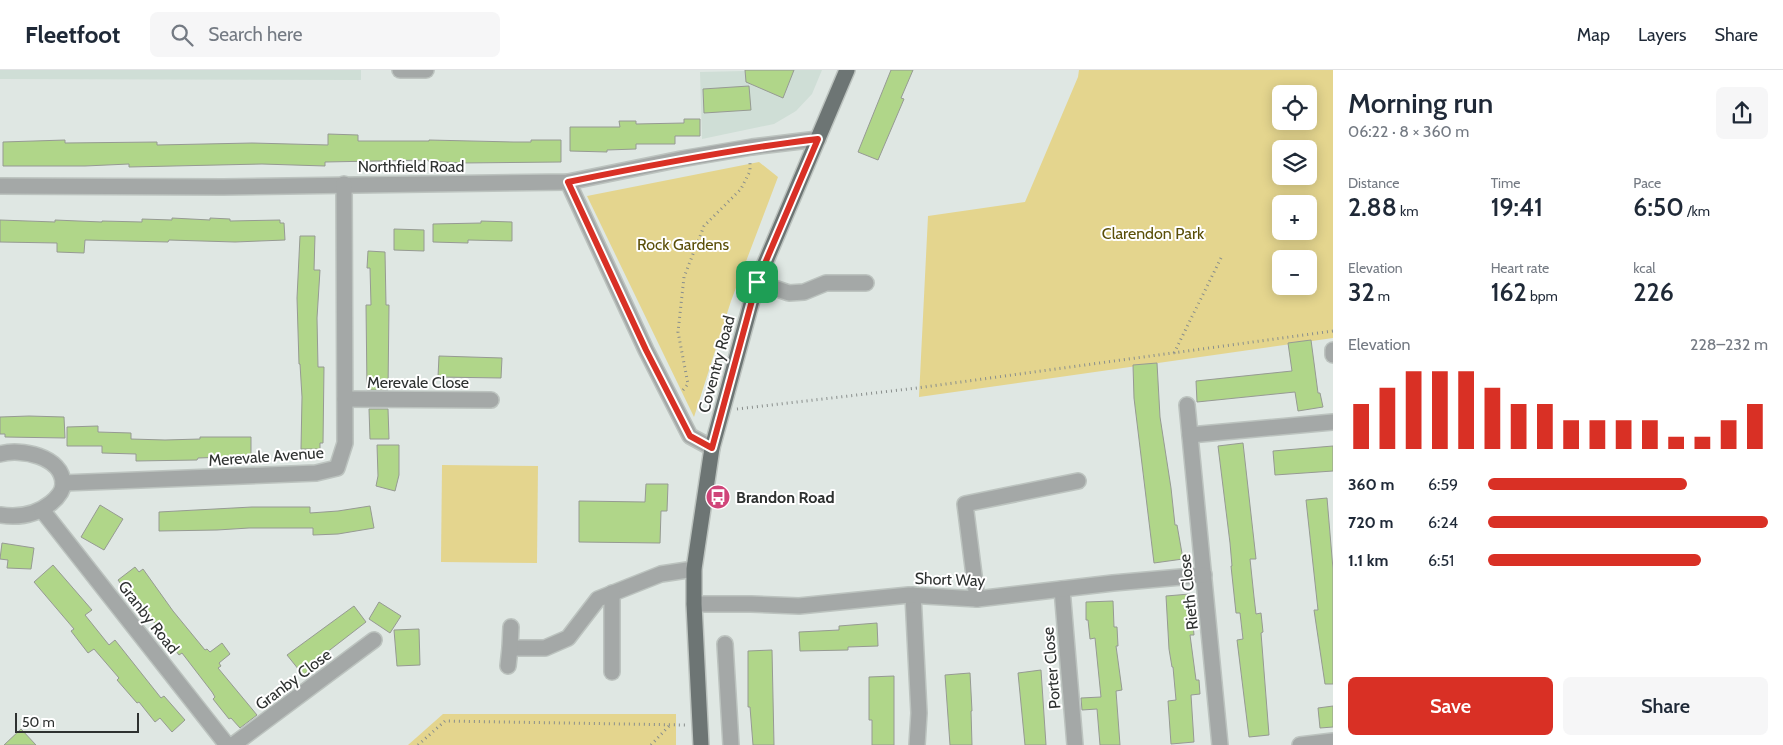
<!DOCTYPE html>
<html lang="en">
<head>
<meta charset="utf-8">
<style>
	body { margin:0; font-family:Cabin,sans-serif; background:#f6f6f7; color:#1f2937; height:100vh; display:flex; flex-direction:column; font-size:19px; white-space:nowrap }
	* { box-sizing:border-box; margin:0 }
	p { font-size:16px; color:#747a83 }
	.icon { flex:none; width:28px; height:28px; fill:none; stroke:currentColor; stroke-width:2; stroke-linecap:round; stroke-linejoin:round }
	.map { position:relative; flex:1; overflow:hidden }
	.side { display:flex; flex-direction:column; background:#fff; width:450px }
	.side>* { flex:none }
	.fabs { position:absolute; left:1272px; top:15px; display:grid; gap:10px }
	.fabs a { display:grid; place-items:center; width:45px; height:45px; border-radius:8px; background:#fff; box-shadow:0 2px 12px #0003; font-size:25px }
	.scale { position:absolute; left:15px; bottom:12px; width:124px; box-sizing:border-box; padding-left:5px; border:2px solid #2e3130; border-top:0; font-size:14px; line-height:18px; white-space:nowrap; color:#2e3130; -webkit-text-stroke:4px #fff; paint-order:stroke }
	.pin { position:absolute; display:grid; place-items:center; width:42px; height:42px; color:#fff; margin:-21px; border-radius:10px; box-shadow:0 2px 8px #0006 }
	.round { display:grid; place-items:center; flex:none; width:52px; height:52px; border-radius:8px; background:#f6f6f7 }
	.head { display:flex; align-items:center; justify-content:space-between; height:85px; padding:0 15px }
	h1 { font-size:28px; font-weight:600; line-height:38px }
	.figures { display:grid; grid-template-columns:repeat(3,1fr); gap:8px; height:85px; padding:5px 15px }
	.figures div { display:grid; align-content:center }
	.figures b { font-size:25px; font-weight:600 }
	.figures small { font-size:14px; font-weight:400 }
	.figures p { font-size:14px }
	.chart { height:140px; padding:10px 15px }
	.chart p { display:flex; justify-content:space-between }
	.chart svg { width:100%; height:90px; margin-top:5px; stroke:#d93025; stroke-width:6 }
	.button { display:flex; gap:10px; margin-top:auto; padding:10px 15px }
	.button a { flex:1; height:58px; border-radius:8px; background:#d93025; color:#fff; font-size:20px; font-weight:600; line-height:58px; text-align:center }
	.button a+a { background:#f6f6f7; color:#1f2937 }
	ul { padding:0 15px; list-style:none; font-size:16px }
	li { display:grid; grid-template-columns:80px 60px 1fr; align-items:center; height:38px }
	li i { height:12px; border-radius:6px; background:#d93025 }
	header { display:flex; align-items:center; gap:30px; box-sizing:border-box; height:70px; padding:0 25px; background:#fff; border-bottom:1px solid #e0e1e3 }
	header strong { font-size:24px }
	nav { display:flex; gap:28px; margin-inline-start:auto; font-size:18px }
	.search { width:350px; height:45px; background:#f6f6f7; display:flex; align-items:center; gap:12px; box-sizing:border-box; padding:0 18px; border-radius:8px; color:#747a83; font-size:19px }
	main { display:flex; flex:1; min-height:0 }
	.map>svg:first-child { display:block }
	.built { fill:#cfded6 }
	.green { fill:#e4d58e; fill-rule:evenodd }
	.building { fill:#b0d689; stroke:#969a93 }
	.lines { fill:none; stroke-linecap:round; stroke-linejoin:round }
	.minor-casing { stroke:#bcc3bf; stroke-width:18 }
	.major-casing { stroke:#bcc3bf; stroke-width:18 }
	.path { stroke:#898e8c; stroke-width:3; stroke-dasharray:1 4; stroke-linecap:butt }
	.minor { stroke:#a4a8a7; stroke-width:15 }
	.major { stroke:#6d7574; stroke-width:15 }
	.route-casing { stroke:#fff; stroke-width:10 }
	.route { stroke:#d93025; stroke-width:6 }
	.labels { text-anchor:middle; stroke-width:4; stroke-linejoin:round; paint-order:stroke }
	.street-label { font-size:16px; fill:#2e3130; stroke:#fff }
	.park-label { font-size:16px; fill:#5a4e07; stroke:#fff }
	.poi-label { font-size:16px; font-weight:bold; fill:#2e3130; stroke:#fff; text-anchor:start }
</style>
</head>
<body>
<header>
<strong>Fleetfoot</strong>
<div class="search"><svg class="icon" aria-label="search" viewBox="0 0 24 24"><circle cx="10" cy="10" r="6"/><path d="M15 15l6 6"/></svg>Search here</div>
<nav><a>Map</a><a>Layers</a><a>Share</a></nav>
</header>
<main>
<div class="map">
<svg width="1333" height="675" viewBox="0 0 1333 675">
	<rect width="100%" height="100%" fill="#dfe7e3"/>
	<g class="built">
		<path d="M0,0H361V10L0,9Z"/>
		<path d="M745,0H822L812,24L796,41L774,54L702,69L700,2L745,1Z"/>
	</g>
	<g class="green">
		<path d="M1079,0H1333V268L919,327L928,146L1025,132L1078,7ZM1281,24H1309V51H1281ZM1281,79H1309V106H1281ZM1281,134H1309V161H1281ZM1281,189H1309V216H1281Z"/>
		<path d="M759,92L778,107L731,231L694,347L587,126Z"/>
		<path d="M442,395L538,396L537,493L441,492Z"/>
		<path d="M443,644H676V675H408Z"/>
	</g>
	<g class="building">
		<path d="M745,0H794L783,28L746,12Z"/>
		<path d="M891,0H913L901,28L904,29L878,90L858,82Z"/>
		<path d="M749,16L751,40L704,43L703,19Z"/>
		<path d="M684,49H700V66H675V74H636V79L607,80V82L570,81V57H620L619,51H636V54L684,53Z"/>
		<path d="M328,64L358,65V71H429V70L513,72H531V70H561V92L462,93L428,91V90L325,92V96L262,94L129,97V94L85,96H3V72L65,70V73L157,72V75L252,73L328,75Z"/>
		<path d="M172,148L210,150V148L230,149V151L280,150V153H284L285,170L235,172L169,170L168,172L85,170L84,183L57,182V173L0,172V150L55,152V150L102,152V151L142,152V149L172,150Z"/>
		<path d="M481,151L512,152V171L468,170V173L433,172V154L481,153Z"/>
		<path d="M394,159L424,160V181L394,180Z"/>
		<path d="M300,166H315L314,200H320L317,248L318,297H324L323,373H320V379H301L302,327L300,294H299L297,228Z"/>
		<path d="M368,181L385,182L386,235H389L388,320H367L366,235H371L370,198H367Z"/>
		<path d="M1311,270L1318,323H1320L1323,337L1298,341L1295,322L1197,332L1196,311L1292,301L1288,273Z"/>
		<path d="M439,286L502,288L501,308L438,307Z"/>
		<path d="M1157,293L1160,347L1171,418L1175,455H1177L1183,489L1154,493L1134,328L1133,295Z"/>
		<path d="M369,339H388L389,369H370Z"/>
		<path d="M29,346L64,347L65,368L5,367V364H0V347Z"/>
		<path d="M98,356V362L131,363V369L165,370L200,369V367H251V386L198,388L197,390L136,391V384L102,383V376H67V357Z"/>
		<path d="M1243,373L1256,489H1250L1254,527L1256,544L1261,543L1263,562L1261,563L1269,665L1249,667L1237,570L1243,569L1240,543H1236L1231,496H1232L1230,473L1218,376Z"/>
		<path d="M377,375H399V405L395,421L376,416L378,406Z"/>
		<path d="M1333,376V401L1275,405L1273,381Z"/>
		<path d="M646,414H668L667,441H661L660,473L579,472V431L645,432Z"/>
		<path d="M1327,428L1333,499V614H1325L1314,540H1318L1306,430Z"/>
		<path d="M100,435L123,449L104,480L81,467Z"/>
		<path d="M370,436L374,458L338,464L313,465V458H249L217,460L159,461V442L252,437H310V443L338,441Z"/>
		<path d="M2,473L34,478L31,499L7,498L8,490L0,489Z"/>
		<path d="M53,495L92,540L85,545L109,575L115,570L161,628L164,626L185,650L172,662L160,648L155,652L139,632L137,633L117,610L119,608L94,579L88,583L71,561L74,559L34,512Z"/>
		<path d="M135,497L139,502L143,499L173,541L205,580L207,579L210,582L222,573L230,584L219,593L221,596L218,598L257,645L240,658L231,648L229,649L213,629L215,627L212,622L182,583L179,585L133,525L130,527L118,510Z"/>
		<path d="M1190,524L1194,565H1190L1196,610H1199L1200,624L1191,625L1194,672L1171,674L1168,631L1176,630L1173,597H1172L1169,579L1166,526Z"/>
		<path d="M1113,531L1114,557H1117L1118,576H1116L1122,620L1116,621L1120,675H1100L1097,639L1082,640L1081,628L1101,627L1095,568L1090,569L1088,550H1086V532Z"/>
		<path d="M379,532L401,546L390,563L369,549Z"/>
		<path d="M354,536L366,552L313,593L315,596L303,605L287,585Z"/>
		<path d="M877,553L878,576L848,577V580L800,581L799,562L839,560V556Z"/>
		<path d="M419,559L420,595L397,596L394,560Z"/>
		<path d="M772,580L774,675H753L750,637H748V581Z"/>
		<path d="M1041,600L1046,675H1025L1018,603Z"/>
		<path d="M970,603L972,641H971L972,675H950L945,605Z"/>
		<path d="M894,606V675H872V650H869V607Z"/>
		<path d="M1333,636V657L1320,658L1318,638Z"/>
		<path d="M21,659L36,675H4Z"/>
	</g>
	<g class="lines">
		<defs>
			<g id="minor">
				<path d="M400,0H426"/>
				<path d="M568,112L646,280L690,366L712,378"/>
				<path d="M0,116L223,117L568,112L681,89L752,77L818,69"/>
				<path d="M757,212L789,223L804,222L826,213H866"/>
				<path d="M1333,280V285"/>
				<path d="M345,329L491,330"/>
				<path d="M1187,335L1220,675"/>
				<path d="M1190,365L1333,352"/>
				<path d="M0,384C20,378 63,386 63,414C63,422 57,428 51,433C36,445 19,448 0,445"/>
				<path d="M63,413L316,403L337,398L345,373L344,114"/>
				<path d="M42,440L227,675"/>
				<path d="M1062,519L1075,675"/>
				<path d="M913,525L919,643L917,675"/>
				<path d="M977,529L965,434L1078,411"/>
				<path d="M694,534H751L799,536L909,525L977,529L1113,513L1204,505"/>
				<path d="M725,574L731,675"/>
				<path d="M510,578H545L568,568L598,529L661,504L694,499"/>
				<path d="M508,596L510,578L511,557"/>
				<path d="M612,602V523"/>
				<path d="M233,675L374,570"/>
				<path d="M1300,675L1333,671"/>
			</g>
			<path id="major" d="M701,675L694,534V499L712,378L757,212L847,0"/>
		</defs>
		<use href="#minor" class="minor-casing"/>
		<use href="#major" class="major-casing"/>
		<g class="path">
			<path d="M1174,283L1222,186"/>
			<path d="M683,320L688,314L678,262L684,207L704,156L741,119L750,101V93"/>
			<path d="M737,339L917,318L1333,261"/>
			<path d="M418,675L445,651L685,655"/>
			<path d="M651,675L669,656"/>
		</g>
		<use href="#minor" class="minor"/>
		<use href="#major" class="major"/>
	</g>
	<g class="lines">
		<defs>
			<path id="route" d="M818,69L757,212L712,378L690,366L646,280L568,112C651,95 734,79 818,69Z"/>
		</defs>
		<use href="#route" class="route-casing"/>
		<use href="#route" class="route"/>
	</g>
	<defs>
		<symbol id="bus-disc" viewBox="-11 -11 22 22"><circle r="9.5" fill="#d04579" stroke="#fff"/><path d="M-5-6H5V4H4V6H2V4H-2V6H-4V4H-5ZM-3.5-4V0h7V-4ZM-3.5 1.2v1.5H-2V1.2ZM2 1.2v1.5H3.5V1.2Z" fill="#fff"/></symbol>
	</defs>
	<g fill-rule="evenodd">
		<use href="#bus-disc" x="704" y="413" width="28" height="28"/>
	</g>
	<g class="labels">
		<g class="street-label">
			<text x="411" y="102">Northfield Road</text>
			<text transform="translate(716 294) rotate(-75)" y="6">Coventry Road</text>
			<text x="418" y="318">Merevale Close</text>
			<text transform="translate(266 386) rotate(-4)" y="6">Merevale Avenue</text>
			<text transform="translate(950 509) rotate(2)" y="6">Short Way</text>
			<text transform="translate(1188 522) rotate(-96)" y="6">Rieth Close</text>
			<text transform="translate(149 547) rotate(52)" y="6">Granby Road</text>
			<text transform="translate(1051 598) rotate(-95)" y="6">Porter Close</text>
			<text transform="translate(293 609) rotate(-37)" y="6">Granby Close</text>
		</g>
		<g class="park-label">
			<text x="1153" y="169">Clarendon Park</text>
			<text x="683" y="180">Rock Gardens</text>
		</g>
		<g class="poi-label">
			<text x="736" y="433">Brandon Road</text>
		</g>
	</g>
</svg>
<div class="fabs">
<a><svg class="icon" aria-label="locate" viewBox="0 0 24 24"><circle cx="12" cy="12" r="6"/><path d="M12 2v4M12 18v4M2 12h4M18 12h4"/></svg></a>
<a><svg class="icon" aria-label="layers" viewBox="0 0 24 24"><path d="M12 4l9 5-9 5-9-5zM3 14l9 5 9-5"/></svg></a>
<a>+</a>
<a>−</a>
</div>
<div class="scale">50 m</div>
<div class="pin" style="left:757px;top:212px;background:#1e9e55"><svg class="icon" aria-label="arrive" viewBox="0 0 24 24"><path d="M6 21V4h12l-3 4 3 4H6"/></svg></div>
</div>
<section class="side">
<div class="head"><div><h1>Morning run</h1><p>06:22 · 8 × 360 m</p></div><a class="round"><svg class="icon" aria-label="share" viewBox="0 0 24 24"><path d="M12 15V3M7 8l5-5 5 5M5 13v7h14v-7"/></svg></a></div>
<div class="figures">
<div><p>Distance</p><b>2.88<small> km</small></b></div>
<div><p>Time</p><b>19:41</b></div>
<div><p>Pace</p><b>6:50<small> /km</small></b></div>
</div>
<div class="figures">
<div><p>Elevation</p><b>32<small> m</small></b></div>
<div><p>Heart rate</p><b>162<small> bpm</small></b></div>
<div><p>kcal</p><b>226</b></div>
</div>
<div class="chart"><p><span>Elevation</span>228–232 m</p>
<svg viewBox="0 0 160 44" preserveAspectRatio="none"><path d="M5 44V22M15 44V14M25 44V6M35 44V6M45 44V6M55 44V14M65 44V22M75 44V22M85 44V30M95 44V30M105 44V30M115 44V30M125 44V38M135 44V38M145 44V30M155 44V22"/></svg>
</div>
<ul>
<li><b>360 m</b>6:59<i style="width:71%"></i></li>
<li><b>720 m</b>6:24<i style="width:100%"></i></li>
<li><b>1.1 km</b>6:51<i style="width:76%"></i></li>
</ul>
<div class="button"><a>Save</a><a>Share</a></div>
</section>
</main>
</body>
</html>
